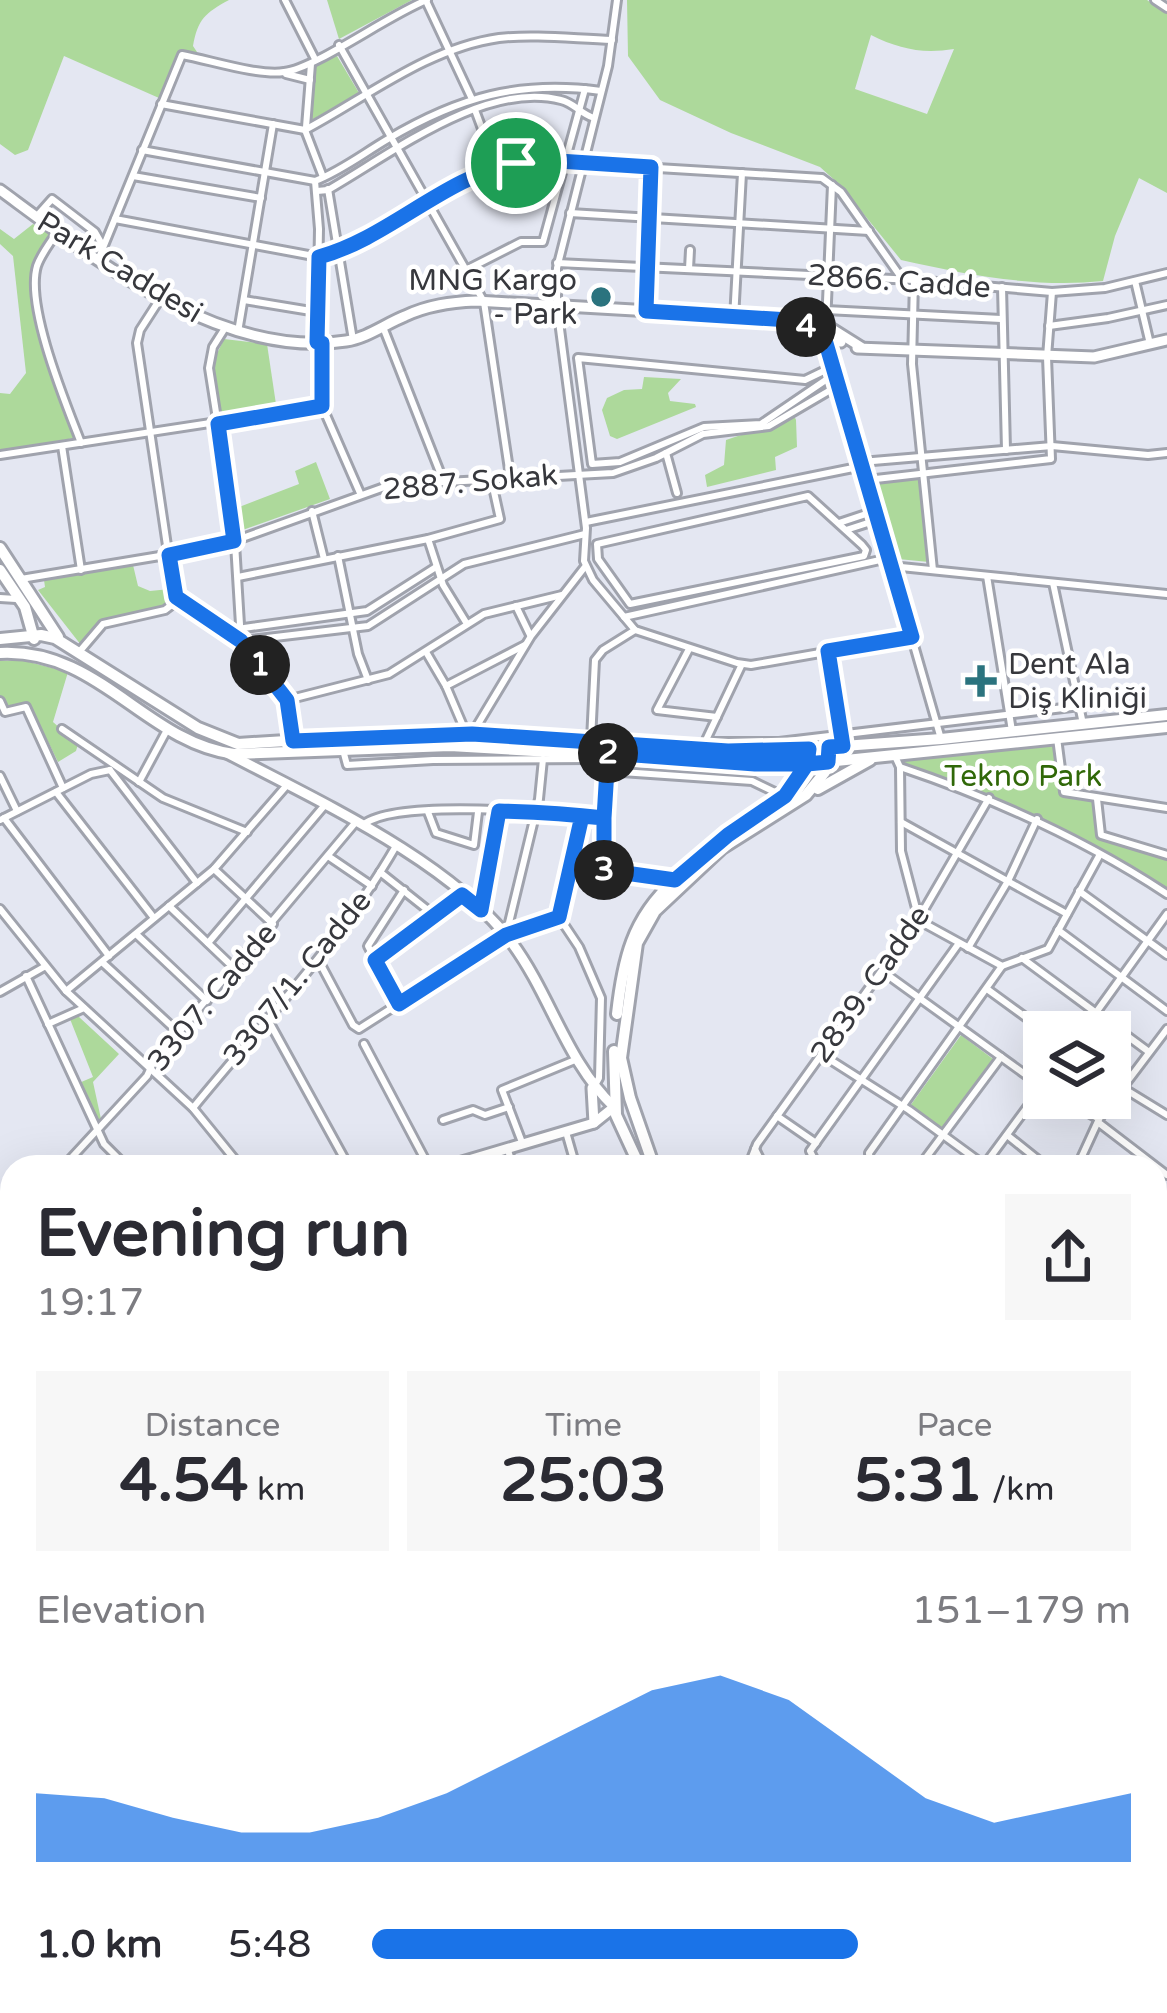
<!DOCTYPE html>
<html lang="en">
<head>
<meta charset="utf-8">
<style>
	body { margin:0; font-family:"Varela Round",sans-serif; background:#f7f7f7; color:#2b2b33; height:100vh; display:flex; flex-direction:column; font-size:45px; white-space:nowrap }
	* { box-sizing:border-box; margin:0 }
	p { font-size:39px; color:#7c7c81 }
	.icon { flex:none; width:66px; height:66px; fill:none; stroke:currentColor; stroke-width:2; stroke-linecap:round; stroke-linejoin:round }
	.map { position:relative; flex:1; overflow:hidden }
	.drawer { position:absolute; left:0px; top:1155px; width:1167px; height:858px; display:flex; flex-direction:column; background:#fff; border-radius:36px 36px 0 0; box-shadow:0 12px 48px #0002 }
	.drawer>* { flex:none }
	.tools { position:absolute; left:1023px; top:1011px; display:grid; gap:24px }
	.tools a { display:grid; place-items:center; width:108px; height:108px; border-radius:0px; background:#fff; box-shadow:0 12px 48px #0002; font-size:60px }
	.pin { position:absolute; display:grid; place-items:center; width:102px; height:102px; color:#fff; margin:-51px; border:6px solid #fff; border-radius:50%; box-shadow:0 3px 12px #0007 }
	.km { position:absolute; width:60px; height:60px; margin:-30px; border-radius:50%; background:#222; color:#fff; font-size:33px; line-height:60px; text-align:center }
	.round { display:grid; place-items:center; flex:none; width:126px; height:126px; border-radius:0px; background:#f7f7f7 }
	.headline { display:flex; align-items:center; justify-content:space-between; height:204px; padding:0 36px }
	h1 { font-size:66px; font-weight:700; line-height:90px }
	.stats { display:grid; grid-template-columns:repeat(3,1fr); gap:18px; height:204px; padding:12px 36px }
	.stats div { display:grid; align-content:center; border-radius:0px; background:#f7f7f7; text-align:center }
	.stats b { font-size:60px; font-weight:700 }
	.stats small { font-size:33px; font-weight:400 }
	.stats p { font-size:33px }
	.chart { height:336px; padding:24px 36px }
	.chart p { display:flex; justify-content:space-between }
	.chart svg { width:100%; height:216px; margin-top:12px; fill:#1a73e8; opacity:.7 }
	ul { padding:0 36px; list-style:none; font-size:39px }
	li { display:grid; grid-template-columns:192px 144px 1fr; align-items:center; height:90px }
	li i { height:30px; border-radius:15px; background:#1a73e8 }
	.map>svg:first-child { display:block }
	.green { fill:#add99b; fill-rule:evenodd }
	.lines { fill:none; stroke-linecap:round; stroke-linejoin:round }
	.minor-casing { stroke:#a0a3ad; stroke-width:12 }
	.tertiary-casing { stroke:#a0a3ad; stroke-width:15 }
	.secondary-casing { stroke:#a0a3ad; stroke-width:16 }
	.minor { stroke:#fff; stroke-width:6 }
	.tertiary { stroke:#fff; stroke-width:9 }
	.secondary { stroke:#fff; stroke-width:10 }
	.route-casing { stroke:#fff; stroke-width:24 }
	.route { stroke:#1a73e8; stroke-width:15 }
	.poi-dot { fill:#2b737e; stroke:#fff; stroke-width:4.5 }
	.labels { text-anchor:middle; stroke-width:9; stroke-linejoin:round; paint-order:stroke }
	.street-label { font-size:30px; fill:#37383d; stroke:#fff }
	.poi-label { font-size:30px; fill:#37383d; stroke:#fff; text-anchor:end }
	.park-label { font-size:30px; fill:#306808; stroke:#fff }
</style>
</head>
<body>
<div class="map">
<svg width="1167" height="2013" viewBox="0 0 1167 2013">
	<rect width="100%" height="100%" fill="#e4e7f2"/>
	<g class="green">
		<path d="M0,0H229C205,13 198,19 193,46L197,52L180,53L159,98L64,56L28,150L15,155L0,144Z"/>
		<path d="M327,0H412L339,39Z"/>
		<path d="M627,0H1147L1167,13V193L1139,178L1115,236L1103,281C1035,288 968,275 901,260L840,185L820,167L731,133L660,100L628,56ZM871,35C899,49 922,54 954,49L927,114L855,89Z"/>
		<path d="M337,56L359,93L310,121L313,64Z"/>
		<path d="M33,224L50,234L32,271L41,345L74,438L0,451V393L10,394L26,373L13,256L0,244V229L14,239Z"/>
		<path d="M224,339L267,344L277,411L221,420L211,366Z"/>
		<path d="M644,377L681,379L668,393L670,401L695,404L696,407L617,439L610,436L602,410L607,398L624,390L642,389Z"/>
		<path d="M791,408L796,420L797,447L775,457L776,470L707,487L705,475L724,465L726,440L768,426Z"/>
		<path d="M316,462L330,499L237,532L234,509L299,484L295,471Z"/>
		<path d="M922,477L932,558L929,562L898,559L877,482Z"/>
		<path d="M133,565L138,586L150,591L170,589V604C131,624 116,600 81,645L38,590L45,587L44,580Z"/>
		<path d="M21,660L68,672L53,722L78,744L76,751L58,762L29,703L5,710L0,696V661Z"/>
		<path d="M1053,742L1061,794L1095,799L1098,833L1167,855V890L1044,820L990,795L906,766L901,758Z"/>
		<path d="M80,1012L79,1017L119,1054L93,1082L101,1119L111,1111L101,1126H97L79,1083L93,1077L70,1019Z"/>
		<path d="M961,1035L993,1059L942,1128L910,1106Z"/>
	</g>
	<g class="lines">
		<defs>
			<g id="minor">
				<path d="M285,0L315,59"/>
				<path d="M617,0L608,66L557,268V306L586,528L584,561L593,580L635,630L737,663L751,665L912,637"/>
				<path d="M1155,0L1167,8"/>
				<path d="M426,1L471,97"/>
				<path d="M339,45L484,302L510,476"/>
				<path d="M286,74L310,80"/>
				<path d="M161,104L305,130"/>
				<path d="M475,110L497,169"/>
				<path d="M306,127L311,64"/>
				<path d="M305,130C367,97 428,48 499,38C536,34 575,39 612,40"/>
				<path d="M305,130L323,177"/>
				<path d="M142,150L315,181C341,171 364,153 388,139C459,97 519,80 601,91"/>
				<path d="M133,176L261,198"/>
				<path d="M315,181L319,229L317,342"/>
				<path d="M328,189L353,340"/>
				<path d="M317,191L328,190C391,154 486,80 561,100C574,103 581,114 594,118"/>
				<path d="M570,213L869,231"/>
				<path d="M36,217L52,199L95,232L103,246"/>
				<path d="M115,219L319,257L357,245L426,203L497,169L543,161L822,178L841,192L903,280"/>
				<path d="M57,232C51,242 41,254 37,266C25,306 66,404 81,443"/>
				<path d="M98,260L182,55C210,60 258,76 284,72C315,69 388,15 427,0"/>
				<path d="M557,263L914,280L1052,292L1105,288L1167,273"/>
				<path d="M689,269L690,250"/>
				<path d="M464,271L521,242H543L585,89"/>
				<path d="M914,280L912,364L933,570"/>
				<path d="M1135,281L1150,344"/>
				<path d="M1002,287L1006,450"/>
				<path d="M160,299L140,330L137,343L174,593L182,604L241,641L287,700L293,741"/>
				<path d="M244,300L317,312"/>
				<path d="M826,310L1001,319"/>
				<path d="M646,311L651,167"/>
				<path d="M734,319L742,173"/>
				<path d="M826,325L832,185"/>
				<path d="M1049,326L1108,318L1167,305"/>
				<path d="M383,327L443,480"/>
				<path d="M225,328L213,347L209,368L234,527L241,641L368,626L464,564L585,534"/>
				<path d="M238,332L273,124"/>
				<path d="M831,338L834,366"/>
				<path d="M322,343V406L360,493"/>
				<path d="M834,366L805,380L578,358L592,464L620,462L704,427L761,424L836,373"/>
				<path d="M839,385L941,739"/>
				<path d="M62,446L81,570"/>
				<path d="M666,453L677,493"/>
				<path d="M0,455L322,406"/>
				<path d="M861,462L1052,446L1148,455L1167,453"/>
				<path d="M867,480L1051,459L1047,357L1052,292"/>
				<path d="M808,496L862,545L866,550L864,556L630,604L598,559L597,544Z"/>
				<path d="M312,511L324,559"/>
				<path d="M586,522L863,466"/>
				<path d="M839,523L875,511"/>
				<path d="M846,530L877,520"/>
				<path d="M428,539L443,585L467,624"/>
				<path d="M338,556L358,654L368,680"/>
				<path d="M891,566L1167,594"/>
				<path d="M987,576L1012,731"/>
				<path d="M238,577L428,539L500,519L491,478"/>
				<path d="M21,579L220,546L390,485L613,473L656,458L703,434L769,426L839,385"/>
				<path d="M1053,583L1083,724"/>
				<path d="M0,598L16,599"/>
				<path d="M516,606L530,635"/>
				<path d="M624,617L889,558"/>
				<path d="M244,628L367,611L436,567"/>
				<path d="M689,649L657,710L717,717"/>
				<path d="M80,651L103,624L165,610L178,600"/>
				<path d="M828,651L843,746"/>
				<path d="M426,652L446,686L525,645"/>
				<path d="M446,686L466,733"/>
				<path d="M287,700L389,674L484,614L562,595"/>
				<path d="M0,701L5,712L26,707L63,788"/>
				<path d="M62,729L163,798L247,832"/>
				<path d="M472,734L531,636L584,568"/>
				<path d="M1057,738L1064,792L1167,808"/>
				<path d="M591,740L595,660L603,650L635,630"/>
				<path d="M705,742L742,664"/>
				<path d="M708,742H779L1080,706"/>
				<path d="M343,750L347,765L433,760L592,759"/>
				<path d="M894,754L900,767L901,851L918,916"/>
				<path d="M608,757L603,868L609,872L674,879"/>
				<path d="M900,767C995,799 1084,839 1167,894"/>
				<path d="M110,770L197,883"/>
				<path d="M607,771L752,781L785,797"/>
				<path d="M0,776L17,811"/>
				<path d="M139,782L167,730"/>
				<path d="M56,792L154,918"/>
				<path d="M1097,799L1101,835L1167,855"/>
				<path d="M428,812L436,833L474,845L478,812"/>
				<path d="M582,816L559,917L579,947L601,998L599,1078L595,1085"/>
				<path d="M4,818L109,956"/>
				<path d="M0,820L91,774L110,770"/>
				<path d="M901,822L1067,914"/>
				<path d="M364,824C399,798 557,813 605,818"/>
				<path d="M328,856L372,886"/>
				<path d="M214,869L273,924"/>
				<path d="M380,872L434,915"/>
				<path d="M1079,891L1167,955"/>
				<path d="M169,906L235,969"/>
				<path d="M481,907L499,811"/>
				<path d="M0,909L66,991L193,1108L241,1167"/>
				<path d="M918,920L1002,966L1048,949L1099,856"/>
				<path d="M1058,930L1167,1011"/>
				<path d="M136,934L207,1001"/>
				<path d="M506,935L539,799L543,759"/>
				<path d="M208,943L324,806"/>
				<path d="M968,948L1008,881L1037,819"/>
				<path d="M1022,958L1149,1052"/>
				<path d="M375,960L462,895"/>
				<path d="M102,962L179,1033"/>
				<path d="M320,963L353,1025L359,1029L506,935L559,917"/>
				<path d="M882,971L1044,1088"/>
				<path d="M26,976L104,1144L127,1167"/>
				<path d="M987,989L1046,1032"/>
				<path d="M66,991L214,869L287,785"/>
				<path d="M0,992L44,967"/>
				<path d="M399,1005L368,946L404,890"/>
				<path d="M267,1018L349,1167"/>
				<path d="M48,1024L84,1008"/>
				<path d="M1082,1032L1167,914"/>
				<path d="M364,1044L429,1167"/>
				<path d="M821,1054L909,1110L984,1165"/>
				<path d="M1110,1080L1167,1115"/>
				<path d="M1063,1098L1099,1119"/>
				<path d="M193,1108C263,1022 340,943 396,846"/>
				<path d="M777,1116L816,1143"/>
				<path d="M443,1120L473,1110L485,1115L509,1107"/>
				<path d="M1099,1123L1167,1175"/>
				<path d="M566,1132L576,1167"/>
				<path d="M1007,1135L1047,1167"/>
				<path d="M523,1145L502,1090L575,1060"/>
				<path d="M755,1149L764,1167"/>
				<path d="M508,1150L513,1167"/>
				<path d="M63,1167L147,1076L153,1063L355,823"/>
				<path d="M748,1167L757,1144L918,920L989,798"/>
				<path d="M818,1167L810,1151L959,943"/>
				<path d="M870,1167L869,1153L1002,966"/>
				<path d="M919,1167L1001,1057"/>
				<path d="M983,1167L1042,1087"/>
				<path d="M1077,1167L1099,1119L1167,1029"/>
				<path d="M1155,1219L1167,1203"/>
				<path d="M1155,1229L1167,1238"/>
				<path d="M0,1241L12,1225"/>
				<path d="M1155,1297L1167,1281"/>
				<path d="M1155,1364L1167,1354"/>
				<path d="M0,1433L12,1434"/>
				<path d="M1155,1467L1163,1486L1155,1505"/>
				<path d="M0,1477L12,1476"/>
				<path d="M0,1526H12"/>
				<path d="M1155,1539L1167,1551"/>
				<path d="M1155,1577L1167,1566"/>
				<path d="M0,1593L12,1592"/>
				<path d="M0,1594L12,1603"/>
				<path d="M1155,1638L1167,1627"/>
				<path d="M1155,1706L1167,1699"/>
				<path d="M1155,1738L1167,1747"/>
				<path d="M1155,1803L1167,1811"/>
				<path d="M0,1849H12"/>
				<path d="M1155,1881L1167,1893"/>
				<path d="M1155,1915L1167,1903"/>
				<path d="M1155,1932L1167,1943"/>
				<path d="M1155,1981L1167,1993"/>
				<path d="M440,2001L451,2013"/>
				<path d="M516,2001L534,2013"/>
				<path d="M894,2001L899,2013"/>
				<path d="M1018,2001L1024,2013"/>
				<path d="M1054,2001L1064,2013"/>
				<path d="M1095,2001L1105,2013"/>
				<path d="M1136,2001L1149,2013"/>
				<path d="M481,2013L523,2005"/>
				<path d="M762,2013L774,2001"/>
				<path d="M813,2013L809,2005L814,2001"/>
				<path d="M950,2013L976,2001"/>
			</g>
			<g id="tertiary">
				<path d="M0,190C94,259 221,360 346,341C367,338 385,324 405,316C428,305 451,302 476,301L806,320L826,325L861,347"/>
				<path d="M796,323L841,342"/>
				<path d="M857,348L1094,357L1167,340"/>
				<path d="M227,753C316,800 451,861 512,943C551,996 566,1061 614,1107L594,1123L445,1167"/>
				<path d="M592,1088L594,1123"/>
				<path d="M0,1402L12,1409"/>
			</g>
			<g id="secondary">
				<path d="M0,548L58,637"/>
				<path d="M0,570L25,607L34,639"/>
				<path d="M0,639L41,635L55,638L198,728L238,744L397,734H488L773,751L941,739L1167,715"/>
				<path d="M0,653C99,648 145,742 234,754L450,746L755,764H807L1167,727"/>
				<path d="M818,789L870,760"/>
				<path d="M734,831C764,809 797,797 808,758"/>
				<path d="M617,1014C623,960 632,919 674,881"/>
				<path d="M614,1051L616,1115L640,1167"/>
				<path d="M654,1167L630,1098L621,1058L637,943L655,911L722,848L806,795L825,772L828,755"/>
				<path d="M1155,1972L1167,1983"/>
			</g>
		</defs>
		<use href="#minor" class="minor-casing"/>
		<use href="#tertiary" class="tertiary-casing"/>
		<use href="#secondary" class="secondary-casing"/>
		<use href="#minor" class="minor"/>
		<use href="#tertiary" class="tertiary"/>
		<use href="#secondary" class="secondary"/>
	</g>
	<g class="lines">
		<defs>
			<path id="route" d="M516,163C444,177 389,238 319,257L317,342L322,343V406L218,424L234,541L169,555L176,597L241,641L287,700L293,741L472,734L728,751L809,749L807,764H755L608,753L604,818L582,816L559,917L506,935L399,1004L375,960L462,895L481,910L499,811C534,812 569,814 604,818V870L675,880L728,835L785,796L807,764L828,762L829,747L843,746L828,651L912,637L823,333L789,320L646,311L651,167L543,160L516,163"/>
		</defs>
		<use href="#route" class="route-casing"/>
		<use href="#route" class="route"/>
	</g>
	<g class="poi-dot">
		<circle cx="601" cy="297" r="12"/>
		<path d="M975 663h12v12h12v12h-12v12h-12v-12h-12v-12h12z"/>
	</g>
	<g class="labels">
		<g class="street-label">
			<text transform="translate(120 267) rotate(31)" y="10">Park Caddesi</text>
			<text transform="translate(899 281) rotate(4)" y="10">2866. Cadde</text>
			<text transform="translate(470 482) rotate(-5)" y="10">2887. Sokak</text>
			<text transform="translate(297 978) rotate(-51)" y="10">3307/1. Cadde</text>
			<text transform="translate(870 984) rotate(-55)" y="10">2839. Cadde</text>
			<text transform="translate(212 997) rotate(-50)" y="10">3307. Cadde</text>
		</g>
		<g class="poi-label">
			<text x="577" y="290">MNG Kargo<tspan x="577" dy="34">- Park</tspan></text>
			<text x="1008" y="674" text-anchor="start">Dent Ala<tspan x="1008" dy="34">Diş Kliniği</tspan></text>
		</g>
		<g class="park-label">
			<text x="1023" y="786">Tekno Park</text>
		</g>
	</g>
</svg>
<div class="tools">
<a><svg class="icon" aria-label="layers" viewBox="0 0 24 24"><path d="M12 4l9 5-9 5-9-5zM3 14l9 5 9-5"/></svg></a>
</div>
<div class="pin" style="left:516px;top:163px;background:#1e9e55"><svg class="icon" aria-label="arrive" viewBox="0 0 24 24"><path d="M6 21V4h12l-3 4 3 4H6"/></svg></div>
<b class="km" style="left:260px;top:665px">1</b>
<b class="km" style="left:608px;top:753px">2</b>
<b class="km" style="left:604px;top:870px">3</b>
<b class="km" style="left:806px;top:327px">4</b>
<section class="drawer">
<div class="headline"><div><h1>Evening run</h1><p>19:17</p></div><a class="round"><svg class="icon" aria-label="share" viewBox="0 0 24 24"><path d="M12 15V3M7 8l5-5 5 5M5 13v7h14v-7"/></svg></a></div>
<div class="stats">
<div><p>Distance</p><b>4.54<small> km</small></b></div>
<div><p>Time</p><b>25:03</b></div>
<div><p>Pace</p><b>5:31<small> /km</small></b></div>
</div>
<div class="chart"><p><span>Elevation</span>151–179 m</p>
<svg viewBox="0 0 160 44" preserveAspectRatio="none"><path d="M0 44V30L10 31L20 35L30 38L40 38L50 35L60 30L70 23L80 16L90 9L100 6L110 11L120 21L130 31L140 36L150 33L160 30V44z"/></svg>
</div>
<ul>
<li><b>1.0 km</b>5:48<i style="width:64%"></i></li>
</ul>
</section>
</div>
</body>
</html>
